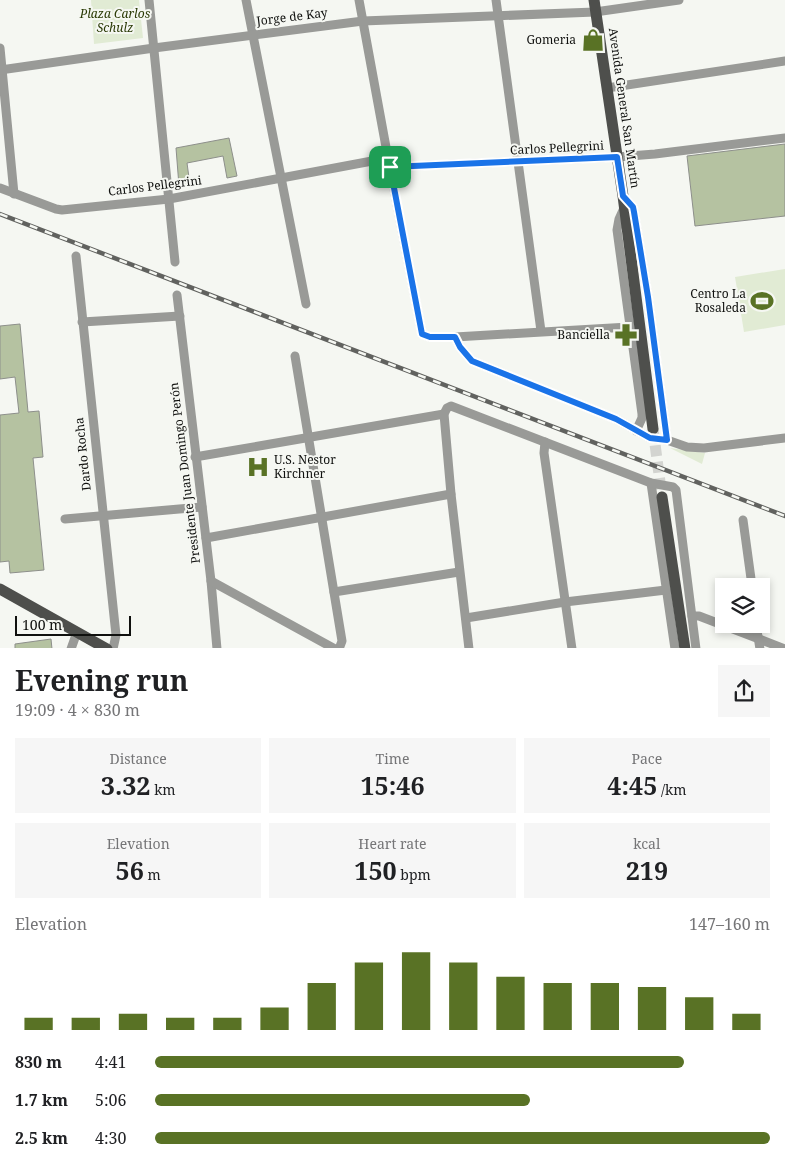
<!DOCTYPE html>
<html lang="en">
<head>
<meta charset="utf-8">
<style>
	body { margin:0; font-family:"Noto Serif",serif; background:#f6f6f6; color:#202124; height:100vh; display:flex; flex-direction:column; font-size:19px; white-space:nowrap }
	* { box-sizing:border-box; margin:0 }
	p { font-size:16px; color:#757577 }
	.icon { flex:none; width:28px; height:28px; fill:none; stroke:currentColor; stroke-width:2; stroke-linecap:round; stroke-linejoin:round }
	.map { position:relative; height:648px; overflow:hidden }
	.details { display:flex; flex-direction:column; background:#fff; flex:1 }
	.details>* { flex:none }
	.tools { position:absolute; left:715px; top:578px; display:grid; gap:10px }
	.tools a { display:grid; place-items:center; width:55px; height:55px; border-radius:0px; background:#fff; box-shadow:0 2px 8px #0003; font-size:25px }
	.scale { position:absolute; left:15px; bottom:12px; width:116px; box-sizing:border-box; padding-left:5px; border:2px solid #10110f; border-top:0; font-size:14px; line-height:18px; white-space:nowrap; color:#10110f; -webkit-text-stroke:4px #f5f7f2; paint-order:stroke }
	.pin { position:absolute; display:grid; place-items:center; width:42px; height:42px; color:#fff; margin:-21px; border-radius:10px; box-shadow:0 2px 8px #0006 }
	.round { display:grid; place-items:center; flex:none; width:52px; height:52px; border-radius:0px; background:#f6f6f6 }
	.overview { display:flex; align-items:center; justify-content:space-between; height:85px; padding:0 15px }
	h1 { font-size:28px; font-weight:700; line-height:38px }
	.metrics { display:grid; grid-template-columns:repeat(3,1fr); gap:8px; height:85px; padding:5px 15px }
	.metrics div { display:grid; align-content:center; border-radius:0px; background:#f6f6f6; text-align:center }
	.metrics b { font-size:25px; font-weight:700 }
	.metrics small { font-size:14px; font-weight:400 }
	.metrics p { font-size:14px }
	.chart { height:140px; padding:10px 15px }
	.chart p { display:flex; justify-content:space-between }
	.chart svg { width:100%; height:90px; margin-top:5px; stroke:#597225; stroke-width:6 }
	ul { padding:0 15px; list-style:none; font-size:16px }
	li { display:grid; grid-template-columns:80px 60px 1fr; align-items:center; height:38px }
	li i { height:12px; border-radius:6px; background:#597225 }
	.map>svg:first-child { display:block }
	.green { fill:#e1ebd4 }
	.building { fill:#b5c2a1; stroke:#8d8f8b }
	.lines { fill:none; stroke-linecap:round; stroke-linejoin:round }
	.major-tunnel { stroke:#d3d4d0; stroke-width:11; stroke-dasharray:11 5.5; stroke-linecap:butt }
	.minor { stroke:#999a97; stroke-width:9 }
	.major { stroke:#4e4f4c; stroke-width:11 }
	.rail-casing { stroke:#61625f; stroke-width:4.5 }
	.rail { stroke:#f5f7f2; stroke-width:2.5; stroke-dasharray:8; stroke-linecap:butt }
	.route-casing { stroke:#fff; stroke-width:10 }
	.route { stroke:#1a73e8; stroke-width:6 }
	.labels { text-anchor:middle; stroke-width:4; stroke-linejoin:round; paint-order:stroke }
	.park-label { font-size:12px; font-style:italic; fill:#2a3a05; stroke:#f5f7f2 }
	.street-label { font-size:12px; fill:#10110f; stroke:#f5f7f2 }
	.poi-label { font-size:12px; fill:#10110f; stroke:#f5f7f2; text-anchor:end }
</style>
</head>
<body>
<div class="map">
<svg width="785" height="649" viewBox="0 0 785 649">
	<rect width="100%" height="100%" fill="#f5f7f2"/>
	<g class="green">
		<path d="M91,0H139L143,38L94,44Z"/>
		<path d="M785,269V325L744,332L735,277Z"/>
		<path d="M670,448L705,453L702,464Z"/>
	</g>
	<g class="building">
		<path d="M229,138L237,176L227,178L223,156L187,163L190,185L179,186L176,148Z"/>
		<path d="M785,144V216L695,226L687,156Z"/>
		<path d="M20,324L28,412L39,411L43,457L33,458L44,570L10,573L9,561L0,562V415L19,413L15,377L0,379V326Z"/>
		<path d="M51,639L52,649H15V644Z"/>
	</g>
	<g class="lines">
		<path class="major-tunnel" d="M653,429L662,497"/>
		<g class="minor">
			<path d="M149,0L175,262"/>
			<path d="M246,0L306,304"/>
			<path d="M359,0L388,158L422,334L430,337H455L629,327"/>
			<path d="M496,0L541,331"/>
			<path d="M0,48L14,194"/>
			<path d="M0,70L154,48L363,21L595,12L679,0"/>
			<path d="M607,88L785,61"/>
			<path d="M390,167L617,157L655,154L785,138"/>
			<path d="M0,188L56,209L62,210L169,199L388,158"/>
			<path d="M623,196L633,207L634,212L648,297L667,440"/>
			<path d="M624,208L619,219L617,230L642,414V418L636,431"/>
			<path d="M76,256L116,635L113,649"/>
			<path d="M177,295L211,581L217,649"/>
			<path d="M82,322L180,316"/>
			<path d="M455,337L460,347L472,361L616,419L650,438L667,440L687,447L704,448L785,438"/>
			<path d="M295,356L342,641L339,649"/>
			<path d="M545,442L544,453L572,649"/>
			<path d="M195,457L444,414"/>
			<path d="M651,483L675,649"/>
			<path d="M65,519L202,507"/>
			<path d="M743,520L752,586"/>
			<path d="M206,538L451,494"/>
			<path d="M211,581L335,649"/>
			<path d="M334,592L459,572"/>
			<path d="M692,616H699L785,649"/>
			<path d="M466,618L565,602L666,590"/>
			<path d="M756,624L760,649"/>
			<path d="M71,649L77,632"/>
			<path d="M469,649L451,494L444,414L447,408L451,406L651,483L673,487L676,490L696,649"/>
		</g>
		<g class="major">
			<path d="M594,0L623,196L653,429"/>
			<path d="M662,497L685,649"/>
			<path d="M0,589L107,649"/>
		</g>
		<defs>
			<path id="rail" d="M0,214L785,516"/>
		</defs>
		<use href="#rail" class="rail-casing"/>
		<use href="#rail" class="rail"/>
	</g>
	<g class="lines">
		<defs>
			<path id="route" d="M617,157L623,196L633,207L634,212L648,297L667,440L650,438L616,419L472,361L460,347L455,337H430L422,334L390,167Z"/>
		</defs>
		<use href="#route" class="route-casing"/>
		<use href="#route" class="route"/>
	</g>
	<defs>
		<symbol id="shop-bare" viewBox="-9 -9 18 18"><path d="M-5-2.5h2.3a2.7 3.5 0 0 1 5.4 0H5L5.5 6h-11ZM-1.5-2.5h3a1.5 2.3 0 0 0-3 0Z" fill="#597225" stroke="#f5f7f2" stroke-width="2.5" paint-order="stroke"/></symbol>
		<symbol id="stadium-bare" viewBox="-9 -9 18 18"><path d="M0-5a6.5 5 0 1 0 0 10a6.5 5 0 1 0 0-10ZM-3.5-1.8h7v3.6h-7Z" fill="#597225" stroke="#f5f7f2" stroke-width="2.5" paint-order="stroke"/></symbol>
		<symbol id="pharmacy-bare" viewBox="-9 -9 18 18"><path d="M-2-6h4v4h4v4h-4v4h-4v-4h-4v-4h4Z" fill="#597225" stroke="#f5f7f2" stroke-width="2.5" paint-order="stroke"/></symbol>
		<symbol id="hospital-bare" viewBox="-9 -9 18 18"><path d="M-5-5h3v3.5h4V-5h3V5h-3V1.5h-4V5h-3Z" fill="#597225" stroke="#f5f7f2" stroke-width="2.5" paint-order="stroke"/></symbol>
	</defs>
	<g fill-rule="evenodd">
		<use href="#shop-bare" x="577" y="24" width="32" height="32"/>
		<use href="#stadium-bare" x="746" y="285" width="32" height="32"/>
		<use href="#pharmacy-bare" x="610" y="319" width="32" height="32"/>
		<use href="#hospital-bare" x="242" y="451" width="32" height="32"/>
	</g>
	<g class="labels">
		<g class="park-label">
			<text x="115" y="18">Plaza Carlos<tspan x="115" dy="14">Schulz</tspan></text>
		</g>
		<g class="street-label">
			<text transform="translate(292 17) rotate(-7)" y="4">Jorge de Kay</text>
			<text transform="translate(624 108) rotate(82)" y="4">Avenida General San Martín</text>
			<text transform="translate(557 148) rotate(-3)" y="4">Carlos Pellegrini</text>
			<text transform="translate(155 186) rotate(-7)" y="4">Carlos Pellegrini</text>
			<text transform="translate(83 454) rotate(-96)" y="4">Dardo Rocha</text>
			<text transform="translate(185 473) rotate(-97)" y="4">Presidente Juan Domingo Perón</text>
		</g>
		<g class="poi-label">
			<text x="576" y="44">Gomeria</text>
			<text x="746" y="298">Centro La<tspan x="746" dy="14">Rosaleda</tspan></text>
			<text x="610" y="339">Banciella</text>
			<text x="274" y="464" text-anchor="start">U.S. Nestor<tspan x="274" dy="14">Kirchner</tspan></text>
		</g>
	</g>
</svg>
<div class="tools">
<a><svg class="icon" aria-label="layers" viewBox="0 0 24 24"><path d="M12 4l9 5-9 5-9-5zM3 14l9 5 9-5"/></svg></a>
</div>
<div class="scale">100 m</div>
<div class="pin" style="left:390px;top:167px;background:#1e9e55"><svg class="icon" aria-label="arrive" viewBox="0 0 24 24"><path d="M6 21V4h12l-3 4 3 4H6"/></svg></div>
</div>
<section class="details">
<div class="overview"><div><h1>Evening run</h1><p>19:09 · 4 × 830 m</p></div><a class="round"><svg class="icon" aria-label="share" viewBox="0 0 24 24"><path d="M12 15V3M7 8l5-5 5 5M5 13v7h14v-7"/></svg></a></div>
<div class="metrics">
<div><p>Distance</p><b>3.32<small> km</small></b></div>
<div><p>Time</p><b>15:46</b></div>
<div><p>Pace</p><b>4:45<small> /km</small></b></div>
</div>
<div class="metrics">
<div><p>Elevation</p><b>56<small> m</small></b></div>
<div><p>Heart rate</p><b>150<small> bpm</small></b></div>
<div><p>kcal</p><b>219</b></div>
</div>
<div class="chart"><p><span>Elevation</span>147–160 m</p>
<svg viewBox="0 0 160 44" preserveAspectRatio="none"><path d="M5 44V38M15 44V38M25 44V36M35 44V38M45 44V38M55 44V33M65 44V21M75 44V11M85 44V6M95 44V11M105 44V18M115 44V21M125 44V21M135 44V23M145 44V28M155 44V36"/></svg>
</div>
<ul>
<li><b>830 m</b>4:41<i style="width:86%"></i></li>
<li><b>1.7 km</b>5:06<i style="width:61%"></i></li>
<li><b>2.5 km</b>4:30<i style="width:100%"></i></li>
</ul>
</section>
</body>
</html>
